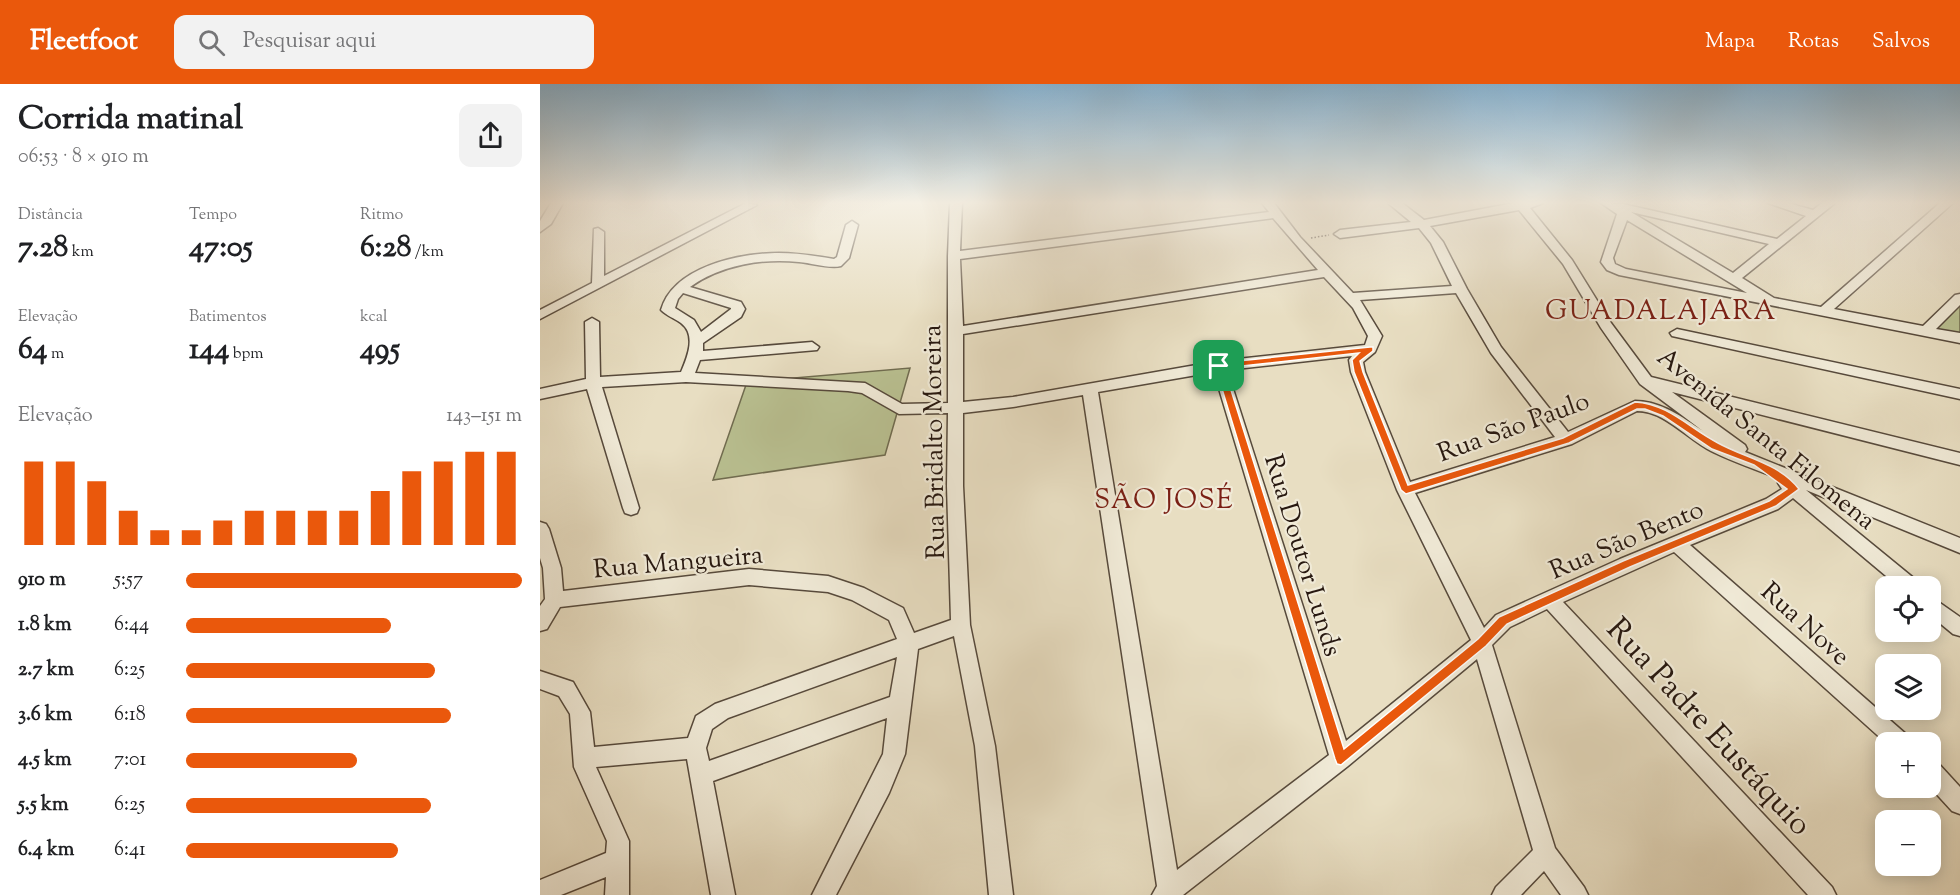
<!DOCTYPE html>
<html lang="pt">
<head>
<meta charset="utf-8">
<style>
	body { margin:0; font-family:"Sorts Mill Goudy",serif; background:#f2f2f2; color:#202124; height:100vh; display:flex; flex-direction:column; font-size:22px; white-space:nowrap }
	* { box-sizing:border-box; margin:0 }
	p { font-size:20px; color:#757577 }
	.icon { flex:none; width:33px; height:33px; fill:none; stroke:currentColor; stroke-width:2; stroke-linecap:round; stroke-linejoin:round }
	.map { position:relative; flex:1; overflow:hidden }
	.drawer { display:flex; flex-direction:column; background:#fff; width:540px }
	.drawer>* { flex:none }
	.buttons { position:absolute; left:1335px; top:492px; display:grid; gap:12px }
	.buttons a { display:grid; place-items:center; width:66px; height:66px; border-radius:12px; background:#fff; box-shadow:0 3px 15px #0003; font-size:30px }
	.pin { position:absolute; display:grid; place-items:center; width:51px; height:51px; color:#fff; margin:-26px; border-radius:12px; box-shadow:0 3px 9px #0006 }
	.round { display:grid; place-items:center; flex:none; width:63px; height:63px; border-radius:12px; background:#f2f2f2 }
	.summary { display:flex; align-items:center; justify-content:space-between; height:102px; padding:0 18px }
	h1 { font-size:33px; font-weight:800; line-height:45px }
	.figures { display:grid; grid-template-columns:repeat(3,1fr); gap:9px; height:102px; padding:6px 18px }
	.figures div { display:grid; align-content:center }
	.figures b { font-size:30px; font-weight:800 }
	.figures small { font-size:16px; font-weight:400 }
	.figures p { font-size:16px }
	.chart { height:168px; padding:12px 18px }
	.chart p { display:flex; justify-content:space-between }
	.chart svg { width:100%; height:108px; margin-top:6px; stroke:#ea580c; stroke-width:6 }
	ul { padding:0 18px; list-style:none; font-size:20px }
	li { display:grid; grid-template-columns:96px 72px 1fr; align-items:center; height:45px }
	li i { height:15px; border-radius:8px; background:#ea580c }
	header { display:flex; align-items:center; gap:36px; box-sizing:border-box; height:84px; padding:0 30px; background:#ea580c; color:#fff }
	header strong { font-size:28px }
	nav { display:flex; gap:33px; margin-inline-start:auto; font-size:21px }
	.search { width:420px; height:54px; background:#f2f2f2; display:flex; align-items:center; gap:15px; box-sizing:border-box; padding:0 21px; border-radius:12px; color:#757577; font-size:22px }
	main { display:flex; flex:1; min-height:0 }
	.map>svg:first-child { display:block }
	.green { fill:#b9c091; stroke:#706c50; stroke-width:1.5 }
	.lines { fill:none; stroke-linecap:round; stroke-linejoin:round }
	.minor-casing { stroke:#574a3c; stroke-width:3 }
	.path { stroke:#271810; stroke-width:1.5; stroke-dasharray:1.5 2; stroke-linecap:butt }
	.minor { fill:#f0ead7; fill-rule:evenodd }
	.route { fill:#ea580c; stroke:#fff; stroke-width:1.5; fill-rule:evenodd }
	.labels { text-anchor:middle; stroke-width:4.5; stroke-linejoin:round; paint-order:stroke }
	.street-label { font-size:26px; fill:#271810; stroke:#f0ead7 }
	.neighbourhood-label { font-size:27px; letter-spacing:1.5px; fill:#7a1f14; stroke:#f0ead7 }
	.near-street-label { font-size:32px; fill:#271810; stroke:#f0ead7 }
</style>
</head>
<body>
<header>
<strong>Fleetfoot</strong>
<div class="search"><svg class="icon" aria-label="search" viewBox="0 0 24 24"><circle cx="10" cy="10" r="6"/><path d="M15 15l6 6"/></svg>Pesquisar aqui</div>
<nav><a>Mapa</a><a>Rotas</a><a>Salvos</a></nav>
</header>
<main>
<section class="drawer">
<div class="summary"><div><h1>Corrida matinal</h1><p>06:53 · 8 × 910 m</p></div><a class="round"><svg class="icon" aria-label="share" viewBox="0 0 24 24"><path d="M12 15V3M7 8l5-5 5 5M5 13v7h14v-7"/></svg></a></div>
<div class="figures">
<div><p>Distância</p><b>7.28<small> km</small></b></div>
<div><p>Tempo</p><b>47:05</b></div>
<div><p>Ritmo</p><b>6:28<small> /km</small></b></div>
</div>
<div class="figures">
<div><p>Elevação</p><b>64<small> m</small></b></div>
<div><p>Batimentos</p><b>144<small> bpm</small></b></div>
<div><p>kcal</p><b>495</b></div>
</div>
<div class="chart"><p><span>Elevação</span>143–151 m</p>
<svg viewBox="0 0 160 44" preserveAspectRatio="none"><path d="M5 44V10M15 44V10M25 44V18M35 44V30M45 44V38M55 44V38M65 44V34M75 44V30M85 44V30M95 44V30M105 44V30M115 44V22M125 44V14M135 44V10M145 44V6M155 44V6"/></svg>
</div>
<ul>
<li><b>910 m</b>5:57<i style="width:100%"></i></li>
<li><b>1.8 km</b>6:44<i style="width:61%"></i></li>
<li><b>2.7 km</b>6:25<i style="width:74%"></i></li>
<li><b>3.6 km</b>6:18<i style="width:79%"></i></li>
<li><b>4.5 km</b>7:01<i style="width:51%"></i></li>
<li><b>5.5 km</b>6:25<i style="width:73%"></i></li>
<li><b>6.4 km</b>6:41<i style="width:63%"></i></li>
</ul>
</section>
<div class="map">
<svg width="1420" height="811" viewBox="0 0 1420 811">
	<rect width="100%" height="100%" fill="#e8dec2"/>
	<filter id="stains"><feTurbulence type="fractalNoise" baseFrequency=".00333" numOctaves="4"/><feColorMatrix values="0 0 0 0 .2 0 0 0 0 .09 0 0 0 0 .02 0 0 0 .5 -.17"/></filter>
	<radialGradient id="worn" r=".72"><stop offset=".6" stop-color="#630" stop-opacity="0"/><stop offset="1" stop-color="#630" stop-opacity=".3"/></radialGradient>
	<g class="green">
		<path d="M1420,219V251L1392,247Z"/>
		<path d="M370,284L345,371L173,396L207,298Z"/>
	</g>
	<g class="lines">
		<defs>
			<g id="minor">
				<path d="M11,119H23L11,140L0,148V137Z"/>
				<path d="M206,119L217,121L0,235V226L52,199L54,145L58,144L64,148V192Z"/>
				<path d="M410,119H422L420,167L729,128L722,119H734L760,153L813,209L912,202L891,159L879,144L800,154L794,150L800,146L871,138L848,119H862L884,136L974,119H1003L990,124L1032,176L1071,239L1111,293L1420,369V381L1132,308L1205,361L1207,365L1205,368L1420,454V469L1266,406L1376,496L1379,502H1358L1253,414L1238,425L1150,461L1367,651L1370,658L1346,659L1134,468L1023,518L1292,803L1296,811H1268L1007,525L970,543L952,561L1015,764L1044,803L1048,811H1021L1004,787L981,811H952L956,803L993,766L937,575L808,682L643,811H612L617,802L543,311L473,323L423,329V402L430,541L455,662L473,811H449L435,662L414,552L378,565L365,670L349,709L296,811H272L343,670L347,634L173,697L195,811H171L147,675L56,683L89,757V811H65L66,793L21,811H0V796L66,769L67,757L34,683L30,630L19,612L0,605V587L33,598L50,628L54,663L148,654L156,632L175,620L357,555L349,536L312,516L288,508L209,501L20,523L7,545L0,547V522L5,515L3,484L0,474V438L6,440L9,445L21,484L23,507L209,485L288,492L324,504L363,524L374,549L411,536L407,402L408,329L359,330L322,309L308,307L146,298L62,303L99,424L97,429L91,431L85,429L83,424L47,305L0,315V305L46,295L45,238L52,234L59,238L60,293L141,288C147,274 157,251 141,239C134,234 127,232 121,226C133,183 199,169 239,169C258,169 276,172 294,175L297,173L306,141L312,137L318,141L309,174L301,182C289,185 272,179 259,178C223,174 181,181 150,203L201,218L205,225L201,233L163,259V267L272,258L279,263L277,266L160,276L155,289L325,299L362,320L408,319V172ZM979,126L1023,180L1061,244L1100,300L1163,347C1142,333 1121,317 1095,317L1028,348L961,263L927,205L903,158L890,142ZM733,134L778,186L423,242L420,175ZM784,193L813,224L828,252L825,261L679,277L473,313L423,318V250ZM143,209L191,224V225L161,248L154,236L135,224L138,215ZM916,209L951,269L1015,353L870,398L825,288L823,278L835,268L842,252L820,216ZM812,272L809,276L811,288L857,406L931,556L806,657L687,286ZM674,288L789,671L637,786L558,308ZM1097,327C1125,327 1147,355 1171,367C1193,378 1217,386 1240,395L1238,399L1242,405L1226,415L1080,475L956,531L944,544L875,409L1032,360ZM357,573L350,613L169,677L166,664L172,645L188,634Z"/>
				<path d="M1061,119L1083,120L1237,155L1266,132L1228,119H1248L1273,126L1282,119H1295L1202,194L1234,214L1281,223L1400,119H1413L1294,225L1383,242L1415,211L1420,210V221L1396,245L1420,249V259L1079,191L1067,186L1061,178L1077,130ZM1091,128L1229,160L1193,189ZM1087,136L1207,209L1086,185L1075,180L1073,174Z"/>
				<path d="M1137,245L1420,305V315L1132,252L1130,249Z"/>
				<path d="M1390,512L1420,533V552L1413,550L1390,531Z"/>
				<path d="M1390,677L1398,679L1420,703V730L1412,727L1390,703Z"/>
			</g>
		</defs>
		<use href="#minor" class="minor-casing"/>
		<path class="path" d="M771,154L789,151"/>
		<use href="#minor" class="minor"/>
	</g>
	<linearGradient id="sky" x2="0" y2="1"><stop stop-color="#89b6d6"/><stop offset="0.51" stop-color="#f5f0e4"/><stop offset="1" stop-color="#f5f0e4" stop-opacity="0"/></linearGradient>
	<rect width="1420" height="233" fill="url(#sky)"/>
	<path class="route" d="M830,263H833V267L820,277L823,288L868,401L1023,354L1095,318C1129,320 1150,345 1178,359C1205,374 1239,379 1259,405L1236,422L1090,483L967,540L946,562L801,681L797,680L795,675L675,282L679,279ZM819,269L812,276L814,288L861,406L866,410L1029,359L1097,325H1105L1123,332L1172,365L1214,381L1247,405L1229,417L1083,477L959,533L938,555L804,665L684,284Z"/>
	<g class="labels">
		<g class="street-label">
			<text transform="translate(973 342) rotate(-20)" y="9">Rua São Paulo</text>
			<text transform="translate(1227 354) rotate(39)" y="9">Avenida Santa Filomena</text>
			<text transform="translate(393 358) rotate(-91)" y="9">Rua Bridalto Moreira</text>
			<text transform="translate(1086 455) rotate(-23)" y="9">Rua São Bento</text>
			<text transform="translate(764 471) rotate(73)" y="9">Rua Doutor Lunds</text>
			<text transform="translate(138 477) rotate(-5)" y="9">Rua Mangueira</text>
			<text transform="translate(1266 539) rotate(42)" y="9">Rua Nove</text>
		</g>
		<g class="neighbourhood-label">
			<text x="1121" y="235">GUADALAJARA</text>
			<text x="624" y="424">SÃO JOSÉ</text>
		</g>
		<g class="near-street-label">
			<text transform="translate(1170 642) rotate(47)" y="11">Rua Padre Eustáquio</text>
		</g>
	</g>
	<rect width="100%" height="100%" filter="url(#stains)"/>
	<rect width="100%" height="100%" fill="url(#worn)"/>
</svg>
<div class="buttons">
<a><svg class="icon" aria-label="locate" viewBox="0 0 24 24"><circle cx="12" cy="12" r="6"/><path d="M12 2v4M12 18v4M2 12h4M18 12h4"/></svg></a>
<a><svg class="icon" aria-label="layers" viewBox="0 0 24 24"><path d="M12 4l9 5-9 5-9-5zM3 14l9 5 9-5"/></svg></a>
<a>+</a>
<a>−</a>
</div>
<div class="pin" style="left:679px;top:282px;background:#1e9e55"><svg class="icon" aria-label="arrive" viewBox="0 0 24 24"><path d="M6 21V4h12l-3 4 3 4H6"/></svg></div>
</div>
</main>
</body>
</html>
